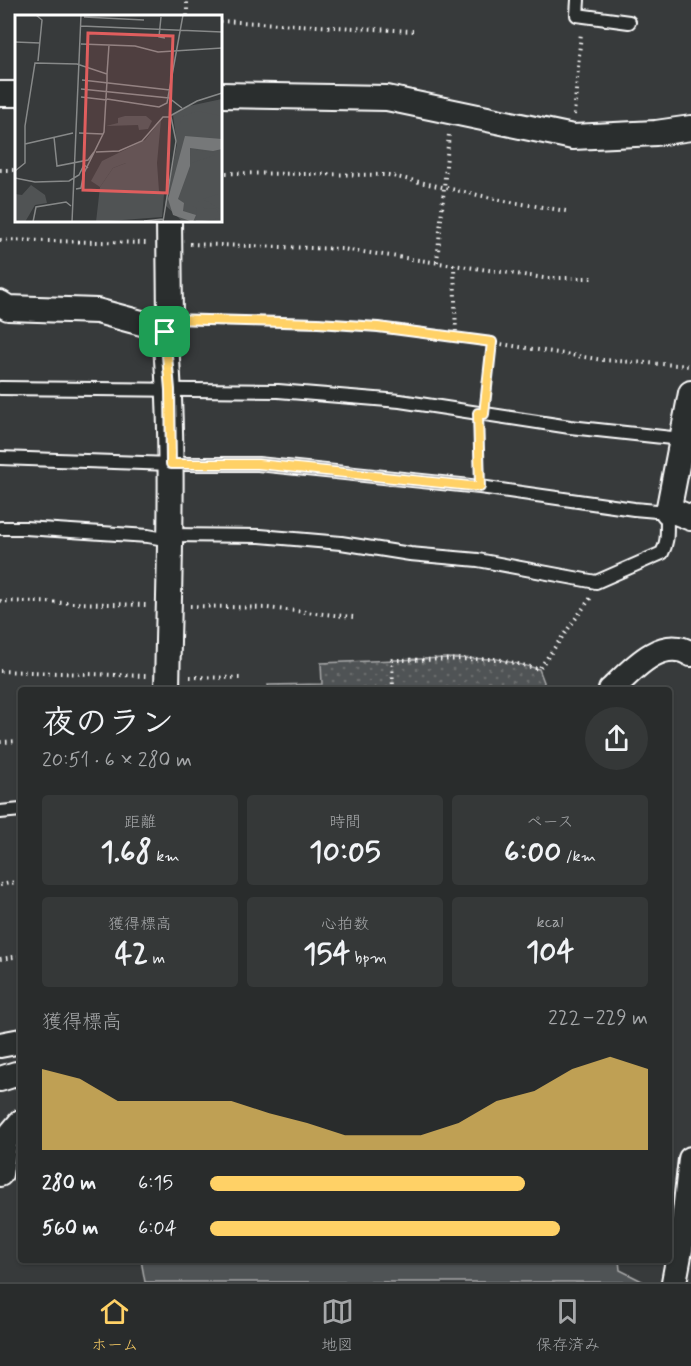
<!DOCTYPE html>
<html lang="ja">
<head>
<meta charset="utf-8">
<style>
	body { margin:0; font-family:Mynerve,"Klee One",sans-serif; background:#353838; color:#f1f3f6; height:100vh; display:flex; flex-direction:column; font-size:22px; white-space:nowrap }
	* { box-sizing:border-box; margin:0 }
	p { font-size:20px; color:#a5a7a9 }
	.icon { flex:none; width:33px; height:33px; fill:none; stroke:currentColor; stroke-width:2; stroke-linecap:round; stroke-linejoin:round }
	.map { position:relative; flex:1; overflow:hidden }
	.sheet { position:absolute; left:18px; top:687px; width:654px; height:576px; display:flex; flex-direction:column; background:#292c2c; border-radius:6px; box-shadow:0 2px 4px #0004,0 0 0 2px #454848 }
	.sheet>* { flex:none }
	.pin { position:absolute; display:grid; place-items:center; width:51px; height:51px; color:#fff; margin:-26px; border-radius:12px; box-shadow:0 3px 9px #0006 }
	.round { display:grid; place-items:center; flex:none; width:63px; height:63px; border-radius:32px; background:#353838 }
	.summary { display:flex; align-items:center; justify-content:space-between; height:102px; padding:0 24px }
	h1 { font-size:33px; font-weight:700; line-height:45px }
	.metrics { display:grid; grid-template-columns:repeat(3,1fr); gap:9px; height:102px; padding:6px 24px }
	.metrics div { display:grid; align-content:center; border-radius:6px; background:#353838; text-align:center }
	.metrics b { font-size:30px; font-weight:700 }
	.metrics small { font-size:16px; font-weight:400 }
	.metrics p { font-size:16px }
	.chart { height:168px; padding:12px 24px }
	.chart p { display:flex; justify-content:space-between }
	.chart svg { width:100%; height:108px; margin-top:6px; fill:#ffd166; opacity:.7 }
	ul { padding:0 24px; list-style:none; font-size:20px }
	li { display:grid; grid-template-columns:96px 72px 1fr; align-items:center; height:45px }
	li i { height:15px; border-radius:8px; background:#ffd166 }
	.tabs { display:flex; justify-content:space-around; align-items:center; height:84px; border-top:2px solid #454848; background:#292c2c; font-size:16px; color:#a5a7a9 }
	.tabs a { display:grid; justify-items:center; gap:3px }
	.tabs .current { color:#ffd166 }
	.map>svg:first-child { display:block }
	.green { fill:url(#green-dots); stroke:#a8a9aa; stroke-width:1.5 }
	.pitch { fill:#505354; stroke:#a8a9aa; stroke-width:1.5 }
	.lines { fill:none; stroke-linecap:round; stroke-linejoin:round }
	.service-casing { stroke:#fff; stroke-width:16 }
	.minor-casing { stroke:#fff; stroke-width:28 }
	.path { stroke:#fff; stroke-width:4; stroke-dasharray:1.5 4.5; stroke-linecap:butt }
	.service { stroke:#2a2d2e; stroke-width:12 }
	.minor { stroke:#2a2d2e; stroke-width:24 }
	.route-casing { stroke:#fff; stroke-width:12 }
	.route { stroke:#ffd166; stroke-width:8 }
	.inset-road { fill:none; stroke:#878989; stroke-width:1.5 }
	.view { fill:#e05e5e; fill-opacity:0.15; stroke:#e05e5e; stroke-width:3 }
	.inset-edge { fill:none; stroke:#fff; stroke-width:3 }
</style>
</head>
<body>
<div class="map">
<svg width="691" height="1282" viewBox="0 0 691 1282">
	<defs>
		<pattern id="green-dots" width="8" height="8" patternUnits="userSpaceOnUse" patternTransform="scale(1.5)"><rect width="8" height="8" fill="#505354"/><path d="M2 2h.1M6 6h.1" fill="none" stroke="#6a6d6e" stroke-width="1.8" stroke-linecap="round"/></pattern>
	</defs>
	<rect width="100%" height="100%" fill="#373a3b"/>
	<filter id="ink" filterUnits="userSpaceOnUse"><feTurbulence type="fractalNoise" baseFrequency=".0167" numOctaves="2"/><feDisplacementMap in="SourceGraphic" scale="12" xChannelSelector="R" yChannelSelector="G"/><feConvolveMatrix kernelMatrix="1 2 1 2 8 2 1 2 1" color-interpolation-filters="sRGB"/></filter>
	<g filter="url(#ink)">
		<path class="green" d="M445,658L497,659L539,669L544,682L543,690H269L268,685L322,684L321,663Z"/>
		<path class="pitch" d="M141,1260H619L620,1270L644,1282H145Z"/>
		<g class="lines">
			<defs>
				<g id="service">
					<path d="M578,0L577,15L629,22"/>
					<path d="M0,388L278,391L400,401L570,427L681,439"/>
					<path d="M0,458L171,464H258L480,487L634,509L668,512C665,526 670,539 662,553L596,582L478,560L410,554L341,543L260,536L170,535"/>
					<path d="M0,528H25L148,536L170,540"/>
					<path d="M0,812L21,810"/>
				</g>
				<g id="minor">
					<path d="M0,94H16"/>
					<path d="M220,95L387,98L573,137L656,133L691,128"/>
					<path d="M0,303L8,308L97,311L149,325L165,332C175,451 169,571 167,690"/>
					<path d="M165,332L170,319L169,220"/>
					<path d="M691,393L668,512H676L691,518"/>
					<path d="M611,690C631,671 661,635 691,654"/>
					<path d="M0,1045L21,1041"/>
					<path d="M0,1079L16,1074L21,1076"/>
					<path d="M0,1174L5,1141L21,1122"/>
					<path d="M674,1282L682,1239L691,1159"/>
				</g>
			</defs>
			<use href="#service" class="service-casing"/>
			<use href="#minor" class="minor-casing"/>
			<g class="path">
				<path d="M187,16V0"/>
				<path d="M220,21L413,31"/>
				<path d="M574,115L581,32"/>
				<path d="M0,170H16"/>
				<path d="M220,173L388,175L505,201L566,211"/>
				<path d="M0,240L146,243"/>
				<path d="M190,244L342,249L544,278H592"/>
				<path d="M437,262L449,134"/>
				<path d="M454,264L456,337"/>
				<path d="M191,320L318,323L378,327L456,337L603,360L691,366"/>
				<path d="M486,398L492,343"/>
				<path d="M479,429L480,473"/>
				<path d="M0,601L146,605"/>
				<path d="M190,606L267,608L353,617"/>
				<path d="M0,671L146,676"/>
				<path d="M190,677L240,678"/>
				<path d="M393,690L392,660L497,659L539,669L592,596"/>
				<path d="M0,742L21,741"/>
				<path d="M0,885L21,881"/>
				<path d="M0,959L21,956"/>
			</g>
			<use href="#service" class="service"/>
			<use href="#minor" class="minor"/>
		</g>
	</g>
	<g class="lines" filter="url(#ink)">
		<defs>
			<path id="route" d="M170,319L318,323L378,327L492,342L484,414L478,413L480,487L258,464H171L170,390L165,332Z"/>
		</defs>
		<use href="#route" class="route-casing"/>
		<use href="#route" class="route"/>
	</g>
	<g transform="translate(15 15)">
		<rect width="207" height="207" fill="#373a3b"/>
		<path d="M207,84V205H166L150,190L162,129L158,100L174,91ZM110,101H131L137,106L133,114L124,115L123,110L91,111L103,108V103Z" fill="#505354"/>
		<path d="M207,85V101L182,96L166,102L164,116L160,112L159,100L174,92ZM146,105L142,148H111L98,153L85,172L76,166L87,146L130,125ZM176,134L199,138L200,140L174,149ZM16,170L30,180L32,188L20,190L10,207H0V179L7,180ZM203,173H207V195L188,184L203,179ZM183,186L189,193L201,194L207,203L181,207L182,193L177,191Z" fill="#505354"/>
		<path d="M111,148H142L144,176L149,179L147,202L81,207L85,172L98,153Z" fill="#505354"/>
		<path d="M170,121L207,124V134L198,136L175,133V151L163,184L169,188L168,196L181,200L178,207L158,200L153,184Z" fill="#767879"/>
		<path class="inset-road" d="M21,0L27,5L23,46M69,2L129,5M146,2L144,22L150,23M66,11L207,17M0,27L25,28M66,29L120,31L143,37L207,33M92,59L94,30M67,65L155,75M66,74L154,83L167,93M66,82L92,85M92,84L144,92L152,88L168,0M155,101L182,86L207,78M64,118L88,119M39,122L42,151L73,145L79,137M10,129L58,118M81,137L104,136L127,126L148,102H156L161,126L148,207M0,156L10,148V111L20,48L62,49L92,59V66L89,117L69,158L66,173L61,174M0,163L20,167L54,166L64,160L69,150L73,153M129,206L148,204M18,207L21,192L51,187L56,191M57,207L66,0"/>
		<path class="view" d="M73,18L158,21L152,178L68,175Z"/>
		<rect width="207" height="207" class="inset-edge"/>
	</g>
</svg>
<div class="pin" style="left:165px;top:332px;background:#1e9e55"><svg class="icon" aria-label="arrive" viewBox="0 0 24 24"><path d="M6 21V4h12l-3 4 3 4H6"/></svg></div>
<section class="sheet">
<div class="summary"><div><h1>夜のラン</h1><p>20:51 · 6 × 280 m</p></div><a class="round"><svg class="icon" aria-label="share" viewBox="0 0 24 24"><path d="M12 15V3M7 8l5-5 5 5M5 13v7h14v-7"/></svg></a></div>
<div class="metrics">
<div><p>距離</p><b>1.68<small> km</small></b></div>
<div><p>時間</p><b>10:05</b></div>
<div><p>ペース</p><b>6:00<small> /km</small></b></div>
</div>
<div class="metrics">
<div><p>獲得標高</p><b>42<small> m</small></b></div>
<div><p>心拍数</p><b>154<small> bpm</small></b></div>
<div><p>kcal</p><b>104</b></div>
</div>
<div class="chart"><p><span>獲得標高</span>222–229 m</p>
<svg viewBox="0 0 160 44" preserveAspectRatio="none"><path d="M0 44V11L10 15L20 24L30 24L40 24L50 24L60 29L70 33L80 38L90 38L100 38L110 33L120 24L130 20L140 11L150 6L160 11V44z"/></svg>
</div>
<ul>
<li><b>280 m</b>6:15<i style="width:72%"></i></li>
<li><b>560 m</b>6:04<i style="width:80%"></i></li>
</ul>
</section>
</div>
<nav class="tabs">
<a class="current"><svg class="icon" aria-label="home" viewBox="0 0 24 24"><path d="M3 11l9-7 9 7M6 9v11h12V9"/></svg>ホーム</a>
<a><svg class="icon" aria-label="map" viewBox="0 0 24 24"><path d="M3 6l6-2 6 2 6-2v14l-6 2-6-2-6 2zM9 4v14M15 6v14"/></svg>地図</a>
<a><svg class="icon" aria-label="saved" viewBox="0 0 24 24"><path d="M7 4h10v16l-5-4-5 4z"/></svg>保存済み</a>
</nav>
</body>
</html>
